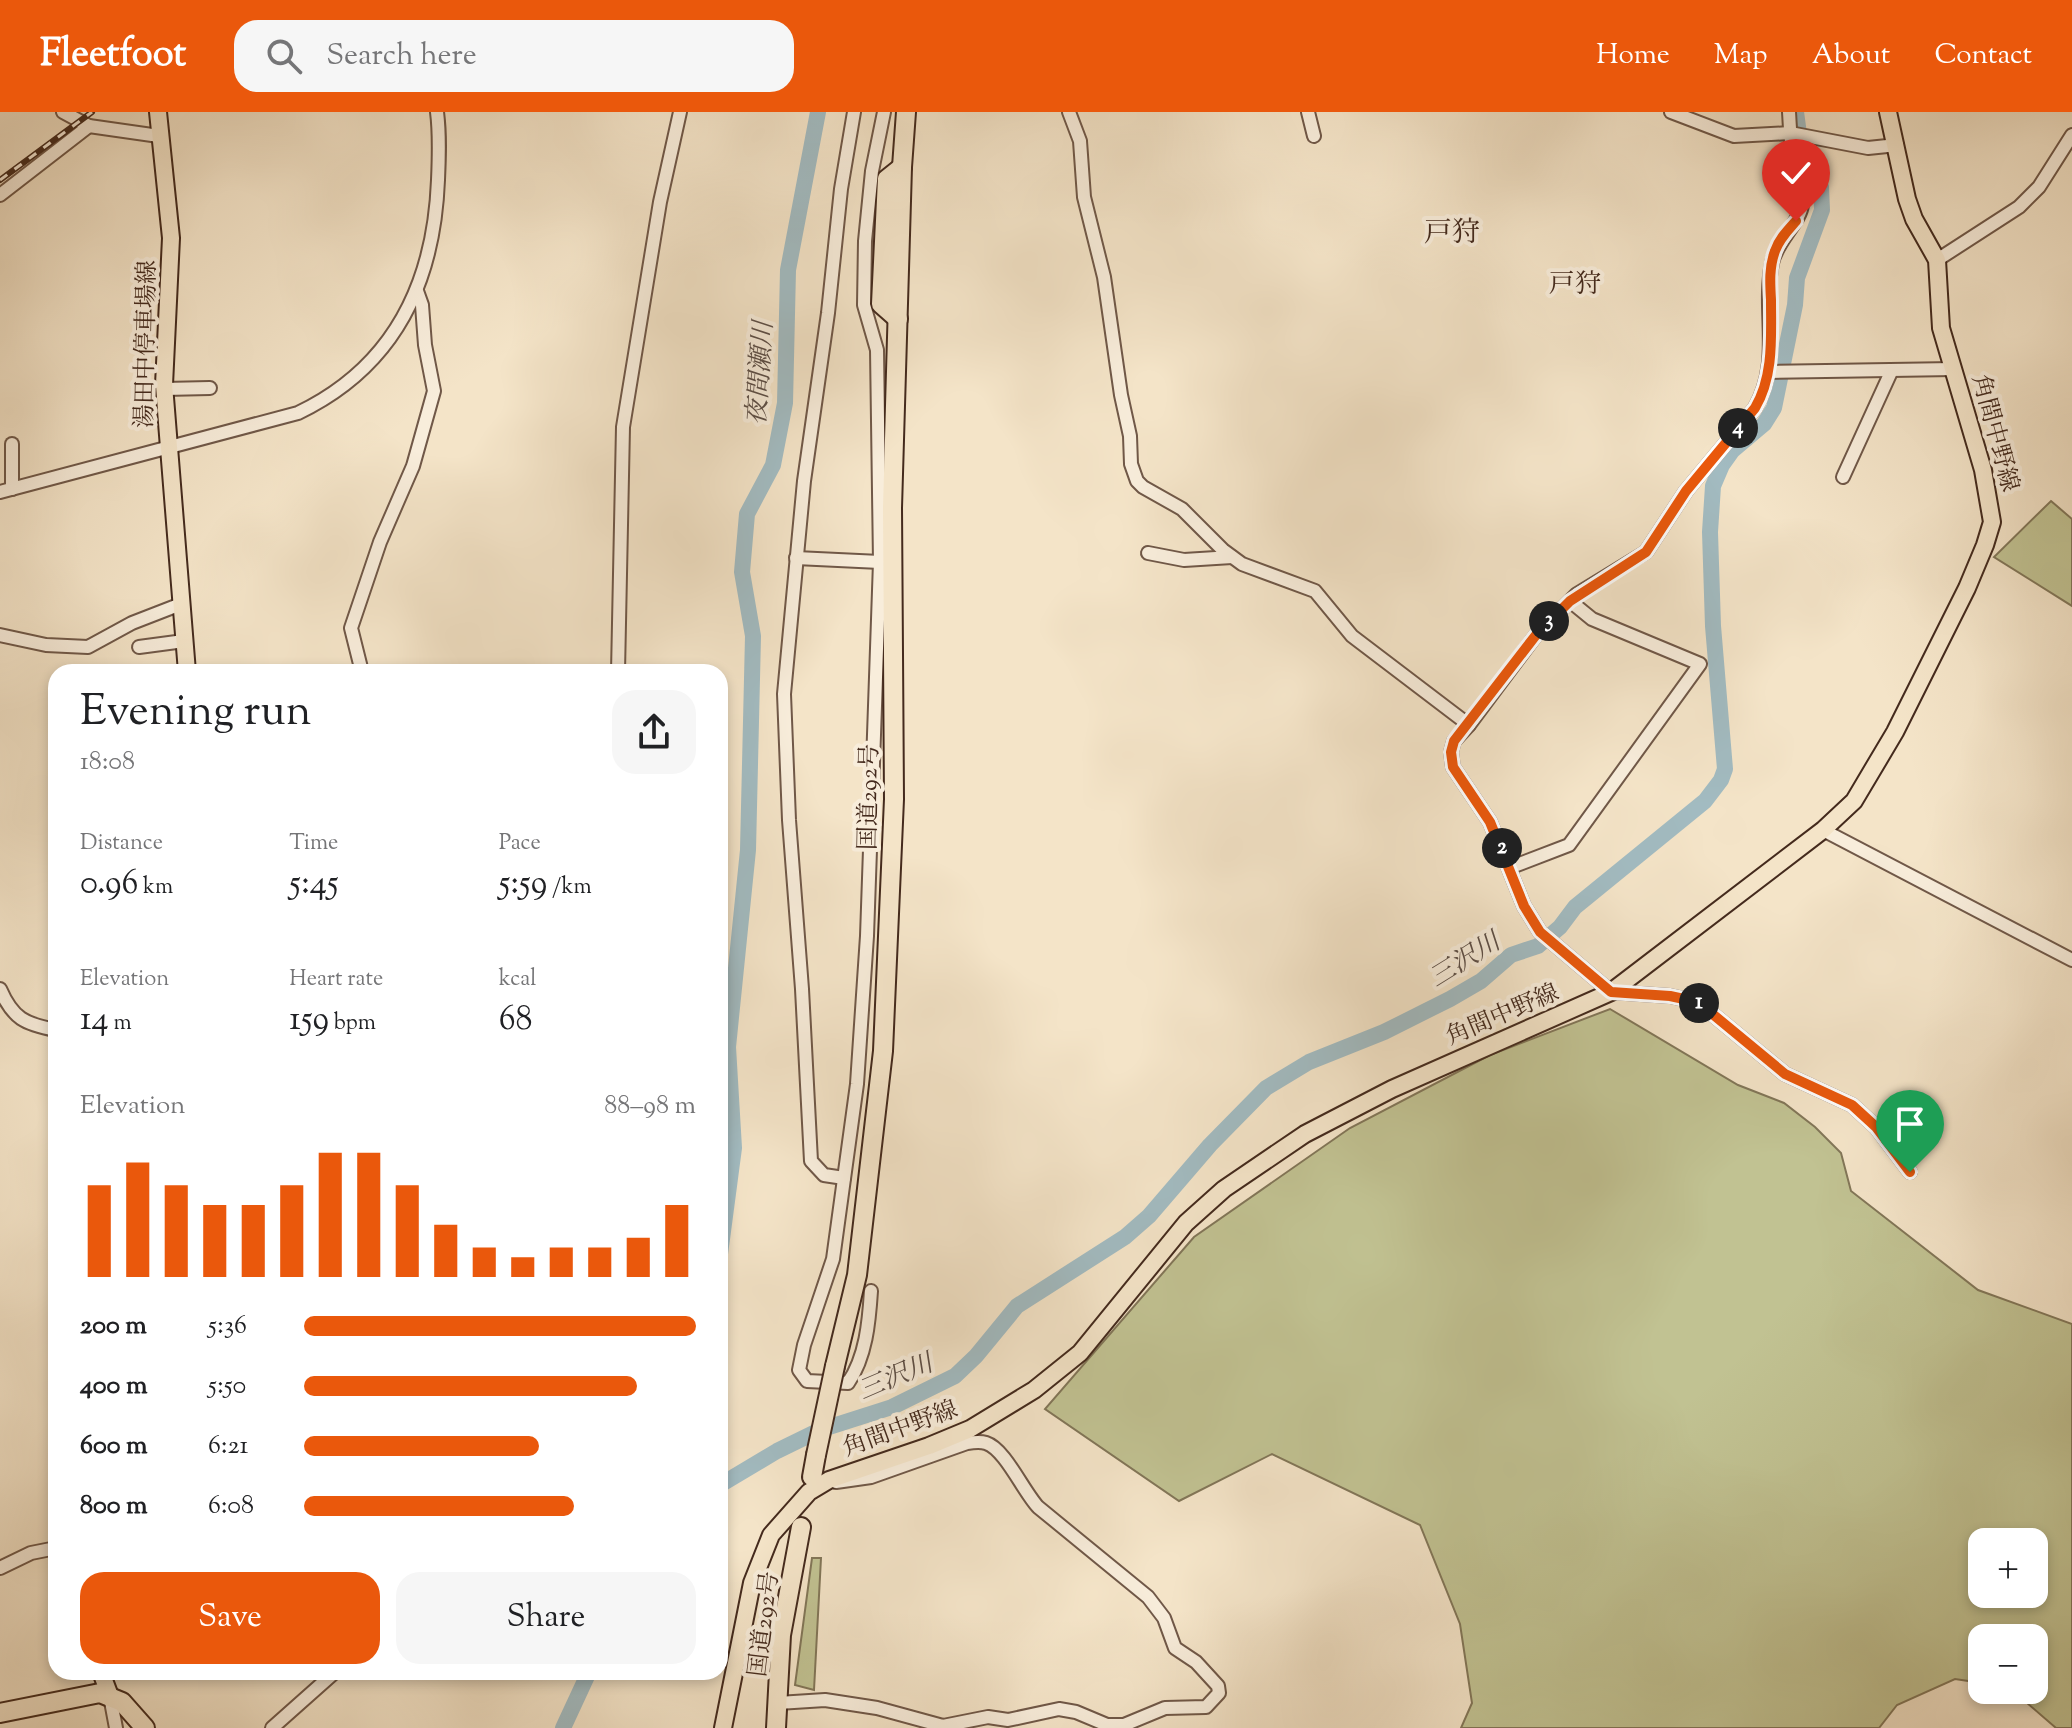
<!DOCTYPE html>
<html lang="en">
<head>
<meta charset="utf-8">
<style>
	body { margin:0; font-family:"Sorts Mill Goudy","Noto Serif JP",serif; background:#f6f6f6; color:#202124; height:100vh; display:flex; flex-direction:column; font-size:30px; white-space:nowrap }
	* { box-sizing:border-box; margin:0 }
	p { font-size:26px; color:#757577 }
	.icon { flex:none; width:44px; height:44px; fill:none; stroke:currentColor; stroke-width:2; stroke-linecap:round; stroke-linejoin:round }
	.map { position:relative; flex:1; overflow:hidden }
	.panel { position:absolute; left:48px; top:552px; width:680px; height:1016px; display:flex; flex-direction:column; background:#fff; border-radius:24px; box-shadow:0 4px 12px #0003 }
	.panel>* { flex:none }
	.fabs { position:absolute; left:1968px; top:1416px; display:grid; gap:16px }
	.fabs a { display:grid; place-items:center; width:80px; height:80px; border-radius:16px; background:#fff; box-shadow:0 4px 12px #0003; font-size:40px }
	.pin { position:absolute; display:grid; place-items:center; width:68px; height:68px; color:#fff; margin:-82px -34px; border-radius:50% 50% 50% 0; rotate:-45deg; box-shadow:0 0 8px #0007 }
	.pin .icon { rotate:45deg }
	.km { position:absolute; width:40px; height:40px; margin:-20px; border-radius:50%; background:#222; color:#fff; font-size:22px; line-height:40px; text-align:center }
	.round { display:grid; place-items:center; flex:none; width:84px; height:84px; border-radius:24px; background:#f6f6f6 }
	.headline { display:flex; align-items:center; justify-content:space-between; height:136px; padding:0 32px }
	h1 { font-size:44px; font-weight:600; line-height:60px }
	.stats { display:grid; grid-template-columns:repeat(3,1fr); gap:12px; height:136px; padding:8px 32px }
	.stats div { display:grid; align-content:center }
	.stats b { font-size:34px; font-weight:600 }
	.stats small { font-size:22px; font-weight:400 }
	.stats p { font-size:22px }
	.chart { height:224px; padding:16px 32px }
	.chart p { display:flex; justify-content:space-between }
	.chart svg { width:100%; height:144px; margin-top:8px; stroke:#ea580c; stroke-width:6 }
	.button { display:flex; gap:16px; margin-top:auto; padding:16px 32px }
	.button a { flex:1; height:92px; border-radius:24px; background:#ea580c; color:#fff; font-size:32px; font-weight:600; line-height:92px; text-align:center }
	.button a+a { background:#f6f6f6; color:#202124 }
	ul { padding:0 32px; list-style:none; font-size:26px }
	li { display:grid; grid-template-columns:128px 96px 1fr; align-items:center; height:60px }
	li i { height:20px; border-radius:10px; background:#ea580c }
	header { display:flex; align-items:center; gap:48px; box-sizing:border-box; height:112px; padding:0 40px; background:#ea580c; color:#fff }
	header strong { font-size:38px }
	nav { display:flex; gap:44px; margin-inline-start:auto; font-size:28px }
	.search { width:560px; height:72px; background:#f6f6f6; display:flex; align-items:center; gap:20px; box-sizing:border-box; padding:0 28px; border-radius:24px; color:#757577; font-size:30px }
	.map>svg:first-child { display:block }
	.green { fill:#c1c292; stroke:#827658; stroke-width:2; fill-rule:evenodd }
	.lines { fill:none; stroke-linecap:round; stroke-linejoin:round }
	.river { stroke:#a2bbc1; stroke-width:16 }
	.minor-casing { stroke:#705848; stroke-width:16 }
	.major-casing { stroke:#442a1d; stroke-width:20 }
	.highway-casing { stroke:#442a1d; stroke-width:22 }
	.minor { stroke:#f8eddb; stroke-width:12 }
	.major { stroke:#f4e4c8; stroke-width:16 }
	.highway { stroke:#f4e4c8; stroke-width:18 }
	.rail-casing { stroke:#442a1d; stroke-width:6 }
	.rail { stroke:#f8eddb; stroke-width:3; stroke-dasharray:9; stroke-linecap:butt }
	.highway-bridge-casing { stroke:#442a1d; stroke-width:22; stroke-linecap:butt }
	.highway-bridge { stroke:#f4e4c8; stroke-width:18 }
	.route-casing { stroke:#fff; stroke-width:16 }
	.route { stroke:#ea580c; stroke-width:10 }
	.labels { text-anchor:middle; stroke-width:8; stroke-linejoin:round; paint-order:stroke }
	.street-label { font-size:24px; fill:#442a1d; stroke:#f8eddb }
	.neighbourhood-label { font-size:26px; fill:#442a1d; stroke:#f8eddb }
	.water-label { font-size:26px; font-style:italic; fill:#5c4e46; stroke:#f8eddb }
	.quarter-label { font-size:28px; fill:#442a1d; stroke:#f8eddb }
</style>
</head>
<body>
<header>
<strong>Fleetfoot</strong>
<div class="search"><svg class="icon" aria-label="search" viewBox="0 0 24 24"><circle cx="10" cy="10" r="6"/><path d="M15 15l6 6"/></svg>Search here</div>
<nav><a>Home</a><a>Map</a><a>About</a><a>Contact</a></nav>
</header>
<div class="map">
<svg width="2072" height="1616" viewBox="0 0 2072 1616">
	<rect width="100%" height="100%" fill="#f4e4c8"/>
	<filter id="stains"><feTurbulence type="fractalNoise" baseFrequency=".0025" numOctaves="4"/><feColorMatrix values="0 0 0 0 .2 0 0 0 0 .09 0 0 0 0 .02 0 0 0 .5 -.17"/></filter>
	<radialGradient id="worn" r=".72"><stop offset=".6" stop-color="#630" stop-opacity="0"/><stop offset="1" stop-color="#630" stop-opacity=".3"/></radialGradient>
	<g class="green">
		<path d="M2051,389L2072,407V494L1994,445Z"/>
		<path d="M1610,897L1738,973L1784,991L1815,1015L1841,1041L1851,1079L1978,1178L2072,1212V1616H2056L2012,1578H2034V1526H1982V1571L1955,1567L1897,1593L1879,1616H1461L1472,1591L1460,1512L1420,1413L1272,1342L1179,1389L1045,1297L1194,1125L1350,1016L1490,943ZM2034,1430V1482H1982V1430Z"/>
		<path d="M812,1446H821L814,1578L795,1573Z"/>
	</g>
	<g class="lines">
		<g class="river">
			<path d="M720,1142L734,1036L728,935L748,738L753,524L742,460L747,402L773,353L785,291L788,158L818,0"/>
			<path d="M720,1373L777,1339L820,1318L892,1295L955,1264L976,1244L1017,1194L1125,1125L1149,1104L1210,1033L1266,976L1309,950L1384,920L1450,887L1481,869L1511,843L1538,834L1560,815L1575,795L1705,689L1721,668L1725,657L1713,514L1710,420L1713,374L1722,353L1732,339L1764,312L1774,296L1795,193L1797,166L1822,98L1821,75L1800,29L1796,0"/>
			<path d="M563,1616L589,1560"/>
		</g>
		<defs>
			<g id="minor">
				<path d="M63,0L89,14L159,24"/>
				<path d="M1069,0L1080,29L1084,85L1104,165L1121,283L1130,324L1131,352L1137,369L1143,375L1182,397L1223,438L1242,452L1315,479L1352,524L1469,613"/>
				<path d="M1308,0L1314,24"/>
				<path d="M1671,0L1734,24L1790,21L1868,36L1897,33"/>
				<path d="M1789,0C1790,14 1790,29 1793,43C1796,60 1803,74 1802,92C1801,110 1777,128 1772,151C1762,201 1782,249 1755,296L1686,379L1646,440L1577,482L1536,523L1469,613L1454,629L1451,640L1453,655L1490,710L1524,794L1540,820L1611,880L1670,884L1698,890L1785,962L1852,993L1876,1015L1910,1060"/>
				<path d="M0,83L89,14"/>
				<path d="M1937,148L2019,95L2039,75L2072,23"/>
				<path d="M1769,260L1954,257"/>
				<path d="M164,277L210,276"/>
				<path d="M1843,365L1891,260"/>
				<path d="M12,377V332"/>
				<path d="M0,380L298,301C394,255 434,172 438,68C439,45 440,23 437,0"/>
				<path d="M1148,441L1184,448L1232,445"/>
				<path d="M796,446L880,450"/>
				<path d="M0,523L46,533L88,535L132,511L181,492"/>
				<path d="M139,535L184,529"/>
				<path d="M362,560L351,516L380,430L413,354L434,279L425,233L422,193L417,179"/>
				<path d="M618,560L623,315L660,90L680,0"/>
				<path d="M1823,718L2072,848"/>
				<path d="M1509,756L1569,733L1700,552L1592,507L1570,489"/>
				<path d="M0,877C13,907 25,912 56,918"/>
				<path d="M844,1066L824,1063L811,1049L802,877L789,708L784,582L804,369L828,201L841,77L854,0"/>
				<path d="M871,1179C869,1210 866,1245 848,1271L807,1269L799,1258L804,1233L833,1147L857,972L867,824L880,450L877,238L864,193L865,129L872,59L884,0"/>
				<path d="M0,1456L31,1441L56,1436"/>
				<path d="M110,1584L116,1616"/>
				<path d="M778,1591L825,1588L877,1596L943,1614L988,1605L1008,1608L1059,1597L1076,1600L1107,1613H1124L1165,1596L1206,1595L1219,1581L1218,1574L1196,1550L1175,1536L1164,1506L1148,1485L1038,1395C1023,1379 1005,1337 986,1331C980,1329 973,1330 967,1331L871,1365L836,1370"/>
				<path d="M272,1616L335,1560"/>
			</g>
			<g id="major">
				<path d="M158,0L171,126L164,273L187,560"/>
				<path d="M101,1560L110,1584"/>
				<path d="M723,1616L752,1471L771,1423L809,1380L829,1368L929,1334L970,1317L1034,1278L1080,1241L1186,1111L1224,1077L1305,1022L1392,977L1611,880L1823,718L1854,689L1895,620L1967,476L1985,433L1992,410L1983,358L1941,216L1937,148L1914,107L1907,87L1888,0"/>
			</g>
			<g id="highway">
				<path d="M898,207L881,192L887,67L902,55"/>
				<path d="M835,1254L857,1163L883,939L894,687L892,396L902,55L906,0"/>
				<path d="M812,1365L816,1343"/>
				<path d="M0,1601L100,1581L122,1590L145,1616"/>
				<path d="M776,1616L781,1523L801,1415"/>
			</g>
		</defs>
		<use href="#minor" class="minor-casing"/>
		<use href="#major" class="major-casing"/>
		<use href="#highway" class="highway-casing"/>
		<use href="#minor" class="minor"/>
		<use href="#major" class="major"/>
		<use href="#highway" class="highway"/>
		<defs>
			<path id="rail" d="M0,68L92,0"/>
		</defs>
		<use href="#rail" class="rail-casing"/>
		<use href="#rail" class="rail"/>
		<defs>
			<path id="highway-bridge" d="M816,1343L835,1254"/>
		</defs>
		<use href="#highway-bridge" class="highway-bridge-casing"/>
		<use href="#highway-bridge" class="highway-bridge"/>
	</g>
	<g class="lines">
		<defs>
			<path id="route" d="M1796,109C1788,118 1779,127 1775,139C1769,155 1770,171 1771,188C1771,225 1774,264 1755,296L1686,379L1646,440L1570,489L1536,523L1454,629L1451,640L1453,655L1490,710L1524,794L1540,820L1611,880L1670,884L1698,890L1785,962L1852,993L1876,1015L1910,1060"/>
		</defs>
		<use href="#route" class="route-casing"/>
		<use href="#route" class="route"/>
	</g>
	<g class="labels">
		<g class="street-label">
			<text transform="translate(145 232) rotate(-89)" y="8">湯田中停車場線</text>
			<text transform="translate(1996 321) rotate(75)" y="8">角間中野線</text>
			<text transform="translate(868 685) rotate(-89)" y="8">国道292号</text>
			<text transform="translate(1502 902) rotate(-23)" y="8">角間中野線</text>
			<text transform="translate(900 1316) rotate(-20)" y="8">角間中野線</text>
			<text transform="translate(763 1512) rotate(-83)" y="8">国道292号</text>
		</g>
		<g class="neighbourhood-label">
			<text x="1575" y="180">戸狩</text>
		</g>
		<g class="water-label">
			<text transform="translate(759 261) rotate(-86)" y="9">夜間瀬川</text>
			<text transform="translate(1464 847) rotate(-32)" y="9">三沢川</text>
			<text transform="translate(895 1264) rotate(-23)" y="9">三沢川</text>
		</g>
		<g class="quarter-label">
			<text x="1452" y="129">戸狩</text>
		</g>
	</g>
	<rect width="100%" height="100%" filter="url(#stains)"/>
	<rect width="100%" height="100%" fill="url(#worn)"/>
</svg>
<div class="fabs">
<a>+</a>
<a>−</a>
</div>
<div class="pin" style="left:1910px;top:1060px;background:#1e9e55"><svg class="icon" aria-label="arrive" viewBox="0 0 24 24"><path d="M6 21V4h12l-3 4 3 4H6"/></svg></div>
<div class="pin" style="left:1796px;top:109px;background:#d93025"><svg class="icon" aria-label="check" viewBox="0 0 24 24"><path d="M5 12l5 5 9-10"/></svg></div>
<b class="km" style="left:1699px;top:891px">1</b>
<b class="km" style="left:1502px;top:736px">2</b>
<b class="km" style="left:1549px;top:509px">3</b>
<b class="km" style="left:1738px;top:316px">4</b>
<section class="panel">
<div class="headline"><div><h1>Evening run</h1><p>18:08</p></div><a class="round"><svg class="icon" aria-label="share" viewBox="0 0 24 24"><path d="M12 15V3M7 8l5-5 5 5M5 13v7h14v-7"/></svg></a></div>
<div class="stats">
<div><p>Distance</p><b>0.96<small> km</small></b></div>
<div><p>Time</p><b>5:45</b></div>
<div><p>Pace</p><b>5:59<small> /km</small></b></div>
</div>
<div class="stats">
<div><p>Elevation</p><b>14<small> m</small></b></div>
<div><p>Heart rate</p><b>159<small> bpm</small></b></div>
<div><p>kcal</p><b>68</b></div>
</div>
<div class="chart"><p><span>Elevation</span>88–98 m</p>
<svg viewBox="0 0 160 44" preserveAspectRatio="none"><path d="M5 44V16M15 44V9M25 44V16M35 44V22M45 44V22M55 44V16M65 44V6M75 44V6M85 44V16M95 44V28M105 44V35M115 44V38M125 44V35M135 44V35M145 44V32M155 44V22"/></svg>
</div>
<ul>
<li><b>200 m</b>5:36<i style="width:100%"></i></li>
<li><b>400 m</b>5:50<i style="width:85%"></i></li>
<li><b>600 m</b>6:21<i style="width:60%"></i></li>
<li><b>800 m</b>6:08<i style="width:69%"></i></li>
</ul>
<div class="button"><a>Save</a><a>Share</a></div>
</section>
</div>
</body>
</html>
